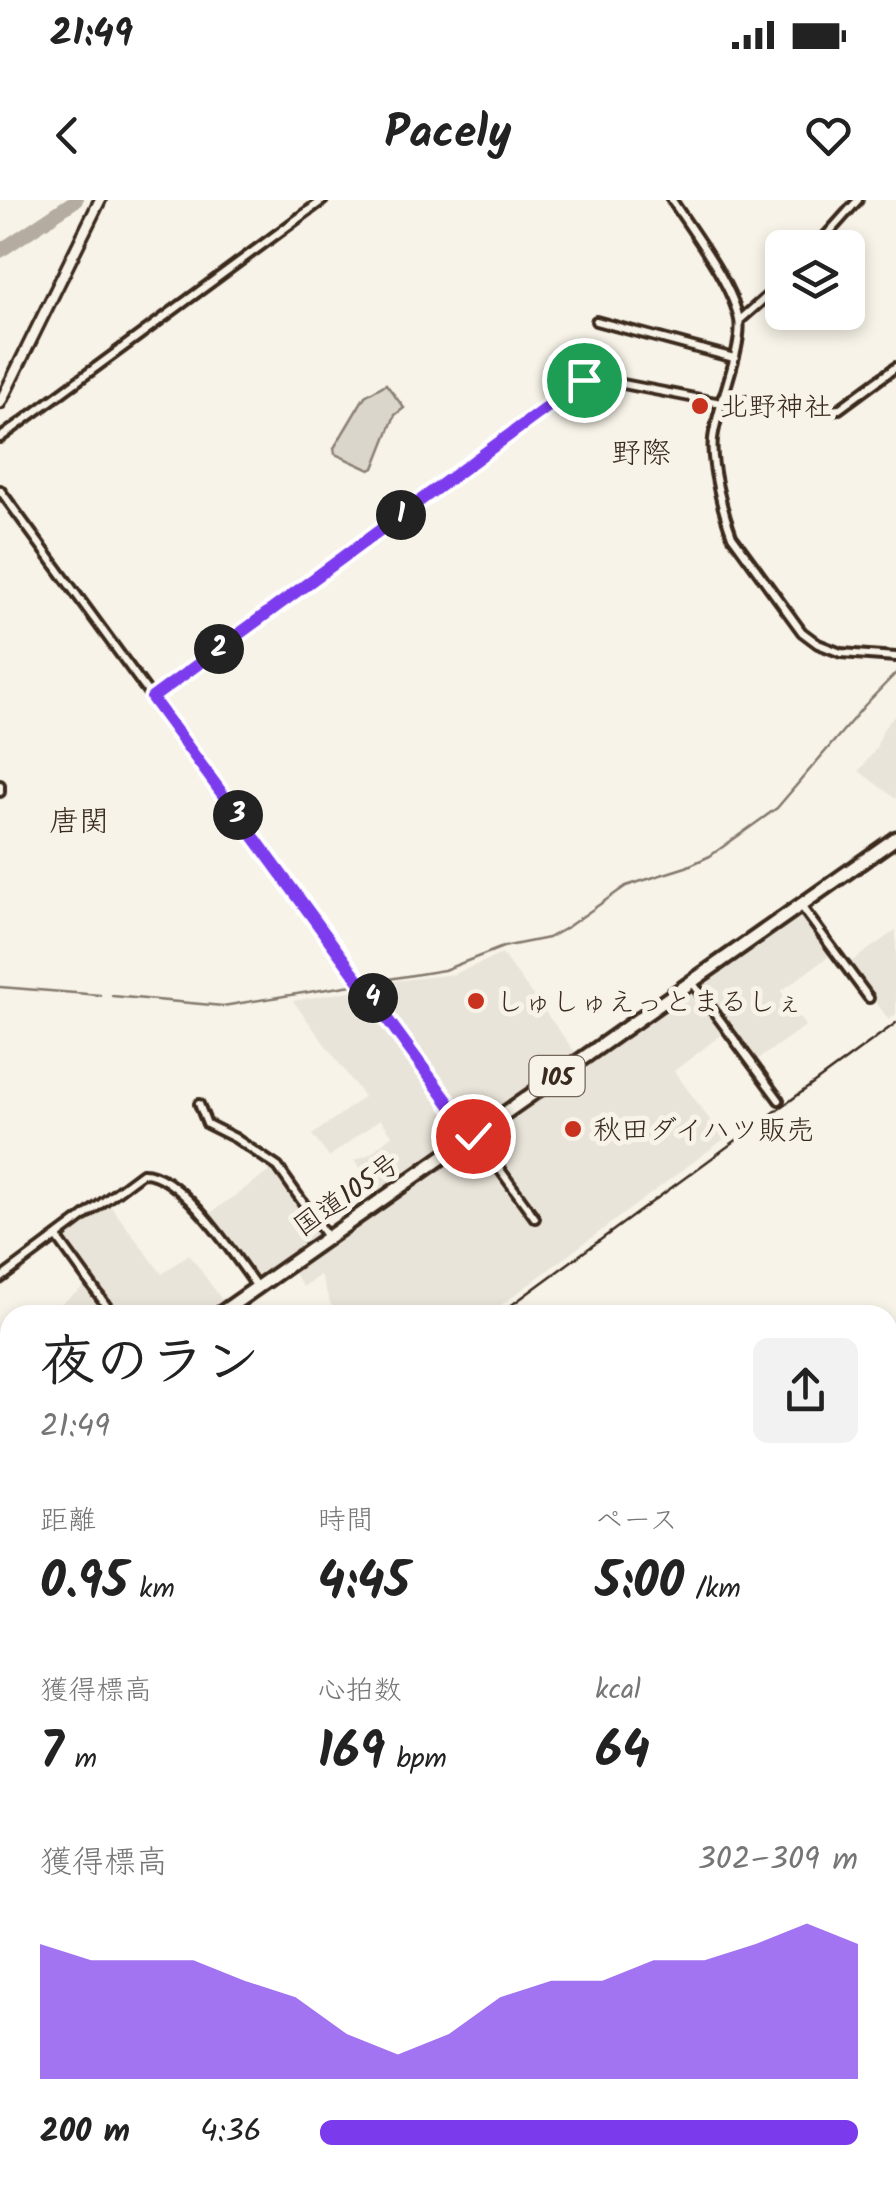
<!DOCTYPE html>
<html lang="ja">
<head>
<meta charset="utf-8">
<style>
	body { margin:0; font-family:Kalam,"Klee One",sans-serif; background:#f2f2f2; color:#222; height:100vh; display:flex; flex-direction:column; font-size:38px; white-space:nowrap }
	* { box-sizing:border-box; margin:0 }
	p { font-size:32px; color:#767676 }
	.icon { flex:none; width:55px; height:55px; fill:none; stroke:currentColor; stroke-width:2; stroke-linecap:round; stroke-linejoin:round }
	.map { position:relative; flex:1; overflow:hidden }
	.side { position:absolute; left:0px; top:1105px; width:898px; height:888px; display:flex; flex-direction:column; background:#fff; border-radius:30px 30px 0 0; box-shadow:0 5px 15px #0003 }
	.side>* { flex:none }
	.buttons { position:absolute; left:765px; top:30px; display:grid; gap:20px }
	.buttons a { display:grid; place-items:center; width:100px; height:100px; border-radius:15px; background:#fff; box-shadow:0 5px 15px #0003; font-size:50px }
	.pin { position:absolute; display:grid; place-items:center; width:85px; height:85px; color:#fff; margin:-42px; border:5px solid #fff; border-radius:50%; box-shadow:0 2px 10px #0007 }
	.km { position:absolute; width:50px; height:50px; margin:-25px; border-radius:50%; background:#222; color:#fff; font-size:28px; line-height:50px; text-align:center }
	.round { display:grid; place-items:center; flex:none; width:105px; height:105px; border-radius:15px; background:#f2f2f2 }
	.headline { display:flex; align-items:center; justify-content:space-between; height:170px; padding:0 40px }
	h1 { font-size:55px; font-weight:700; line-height:75px }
	.stats { display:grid; grid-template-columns:repeat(3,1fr); gap:15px; height:170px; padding:10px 40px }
	.stats div { display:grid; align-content:center }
	.stats b { font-size:50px; font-weight:700 }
	.stats small { font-size:28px; font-weight:400 }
	.stats p { font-size:28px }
	.chart { height:280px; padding:20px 40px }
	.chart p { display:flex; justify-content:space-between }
	.chart svg { width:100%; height:180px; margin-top:10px; fill:#7c3aed; opacity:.7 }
	ul { padding:0 40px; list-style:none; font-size:32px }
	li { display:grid; grid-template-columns:160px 120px 1fr; align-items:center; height:75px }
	li i { height:25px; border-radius:12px; background:#7c3aed }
	.status { display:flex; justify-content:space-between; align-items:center; height:70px; padding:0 50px; background:#fff; direction:ltr }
	.status svg { height:28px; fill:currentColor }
	header { display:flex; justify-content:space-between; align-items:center; height:130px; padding:0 40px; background:#fff; font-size:45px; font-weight:700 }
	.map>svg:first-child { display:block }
	.built { fill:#e9e4d9 }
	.green { fill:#dbd6cb; stroke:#8b8074; stroke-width:2.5 }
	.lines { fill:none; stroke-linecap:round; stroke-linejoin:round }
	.stream { stroke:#84786c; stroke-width:2.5 }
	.river { stroke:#b4aca0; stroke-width:14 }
	.minor-casing { stroke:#3b2a1e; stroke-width:14 }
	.tertiary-casing { stroke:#3b2a1e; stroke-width:16 }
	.trunk-casing { stroke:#3b2a1e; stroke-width:19 }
	.minor { stroke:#f7f3e8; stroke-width:6 }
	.tertiary { stroke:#f7f3e8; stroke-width:9 }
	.trunk { stroke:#f7f3e8; stroke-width:11 }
	.rail { stroke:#3b2a1e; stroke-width:2.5 }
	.route-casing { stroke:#fff; stroke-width:20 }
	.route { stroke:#7c3aed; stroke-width:12 }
	.poi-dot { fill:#c8321e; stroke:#f7f3e8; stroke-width:4 }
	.labels { text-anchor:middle; stroke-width:10; stroke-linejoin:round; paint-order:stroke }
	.shield { fill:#f7f3e8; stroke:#73665b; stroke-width:2.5 }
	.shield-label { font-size:25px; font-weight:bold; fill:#3b2a1e }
	.poi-label { font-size:28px; fill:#3b2a1e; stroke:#f7f3e8; text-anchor:start }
	.street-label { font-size:28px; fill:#3b2a1e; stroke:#f7f3e8 }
	.neighbourhood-label { font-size:30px; fill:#3b2a1e; stroke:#f7f3e8 }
</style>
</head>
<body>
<div class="status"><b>21:49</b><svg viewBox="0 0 49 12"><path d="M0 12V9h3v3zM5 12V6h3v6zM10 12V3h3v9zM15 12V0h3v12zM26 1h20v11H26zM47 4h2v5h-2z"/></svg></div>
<header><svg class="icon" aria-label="back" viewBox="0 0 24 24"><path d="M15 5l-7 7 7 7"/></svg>Pacely<svg class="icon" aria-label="heart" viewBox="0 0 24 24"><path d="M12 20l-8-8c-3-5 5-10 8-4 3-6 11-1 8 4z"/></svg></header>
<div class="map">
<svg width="896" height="1991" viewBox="0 0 896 1991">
	<rect width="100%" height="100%" fill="#f7f3e8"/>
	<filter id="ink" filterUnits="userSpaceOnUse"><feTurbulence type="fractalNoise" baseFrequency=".01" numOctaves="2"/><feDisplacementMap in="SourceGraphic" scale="20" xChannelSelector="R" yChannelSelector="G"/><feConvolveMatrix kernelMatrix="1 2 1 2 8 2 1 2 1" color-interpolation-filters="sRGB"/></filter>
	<g filter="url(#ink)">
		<g class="built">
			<path d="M896,514V599L859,571L875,550L884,528Z"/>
			<path d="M803,715L832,754L781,791L805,826L754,862L700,787Z"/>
			<path d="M896,730V814L889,820L848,764Z"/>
			<path d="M502,754L575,852L472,927L368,784L454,774Z"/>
			<path d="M361,789L467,930L378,993L355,961L371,953L392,935L380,919L329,957L312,935L364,897L293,801Z"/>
			<path d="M695,792L725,832L674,871L724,939L488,1115H335L320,1075L303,1087L294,1073L586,865Z"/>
			<path d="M274,968L321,1033L253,1081L206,1016Z"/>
			<path d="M110,1005L162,1074L189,1054L222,1100L200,1115H119L63,1039Z"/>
			<path d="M84,1087L104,1115H45Z"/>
			<path d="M0,1296L10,1310V1469L0,1476Z"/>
		</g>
		<path class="green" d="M386,184L404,208L395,215L374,268L370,270L335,254L334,248L365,196Z"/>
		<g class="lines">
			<g class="stream">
				<path d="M0,787L100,795"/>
				<path d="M112,796L223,806L444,770L503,747L548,738L566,728L626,686L686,667L710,656L777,608L865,505L896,473"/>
				<path d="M0,1733H10"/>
				<path d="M888,1881L896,1886"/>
			</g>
			<path class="river" d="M0,51L76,0"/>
			<defs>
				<g id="minor">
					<path d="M672,0C693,33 732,83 739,120C744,146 716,209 713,239C710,264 723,312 732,336L802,432L818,444L841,453L896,457"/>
					<path d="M815,48L858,0"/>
					<path d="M740,120L782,83"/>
					<path d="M596,121L734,158"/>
					<path d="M722,198L827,210L839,209L896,167"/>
					<path d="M0,238L323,0"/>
					<path d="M0,290L472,935"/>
					<path d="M153,498L584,180L592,178L721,203"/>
					<path d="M0,585V592"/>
					<path d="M801,706L869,798"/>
					<path d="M692,782L779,900"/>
					<path d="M199,904L207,924L235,938L278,967L327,1037"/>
					<path d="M475,935L535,1018"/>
					<path d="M57,1037L113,1115"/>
					<path d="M0,1079L142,973C180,971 236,1058 257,1087"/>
					<path d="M0,1187L10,1201"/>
					<path d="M888,1621L896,1605"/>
					<path d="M888,1650L896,1652"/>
					<path d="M0,1739H10"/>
					<path d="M888,1949L896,1931"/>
					<path d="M0,1958L10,1923"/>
					<path d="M102,1982L110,1991"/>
					<path d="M166,1982L193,1991"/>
					<path d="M37,1991L40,1982"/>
					<path d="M268,1991L271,1982"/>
					<path d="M360,1991L363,1982"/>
					<path d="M405,1991L407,1982"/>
					<path d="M451,1991L453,1982"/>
					<path d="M870,1991L873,1982"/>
				</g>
				<path id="tertiary" d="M0,203L100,0"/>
				<g id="trunk">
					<path d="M218,1115L896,638"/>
					<path d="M0,1268L10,1261"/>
					<path d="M0,1858L10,1865"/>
					<path d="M0,1873L10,1881"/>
					<path d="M131,1982L139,1991"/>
					<path d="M144,1982L152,1991"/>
				</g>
			</defs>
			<use href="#minor" class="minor-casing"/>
			<use href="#tertiary" class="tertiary-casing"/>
			<use href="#trunk" class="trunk-casing"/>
			<use href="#minor" class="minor"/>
			<use href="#tertiary" class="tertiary"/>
			<use href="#trunk" class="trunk"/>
			<g class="rail">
				<path d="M498,1115L896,823"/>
				<path d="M0,1483L10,1476"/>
			</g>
		</g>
	</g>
	<g class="lines" filter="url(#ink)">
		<defs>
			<path id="route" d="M473,936L152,498L584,180"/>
		</defs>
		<use href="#route" class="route-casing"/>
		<use href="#route" class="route"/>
	</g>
	<g class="poi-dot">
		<circle cx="700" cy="206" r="10"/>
		<circle cx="476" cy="801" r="10"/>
		<circle cx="573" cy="929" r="10"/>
	</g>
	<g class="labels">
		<rect class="shield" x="529.5" y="856" width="55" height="40" rx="8"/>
		<g class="shield-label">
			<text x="557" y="885">105</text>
		</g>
		<g class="poi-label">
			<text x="720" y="216">北野神社</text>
			<text x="496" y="811">しゅしゅえっとまるしぇ</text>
			<text x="593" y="939">秋田ダイハツ販売</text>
		</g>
		<g class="street-label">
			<text transform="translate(346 994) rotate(-35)" y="10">国道105号</text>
		</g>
		<g class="neighbourhood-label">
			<text x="641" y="263">野際</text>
			<text x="79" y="631">唐関</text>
		</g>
	</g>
</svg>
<div class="buttons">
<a><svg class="icon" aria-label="layers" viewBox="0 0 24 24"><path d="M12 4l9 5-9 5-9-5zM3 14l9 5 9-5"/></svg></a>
</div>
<div class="pin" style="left:584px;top:180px;background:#1e9e55"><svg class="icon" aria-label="arrive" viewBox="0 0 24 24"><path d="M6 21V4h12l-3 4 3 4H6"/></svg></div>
<div class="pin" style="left:473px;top:936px;background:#d93025"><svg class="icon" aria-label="check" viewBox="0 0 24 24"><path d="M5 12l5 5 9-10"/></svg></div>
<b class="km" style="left:401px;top:315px">1</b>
<b class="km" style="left:219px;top:449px">2</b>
<b class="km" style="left:238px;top:615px">3</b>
<b class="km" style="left:373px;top:798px">4</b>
<section class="side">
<div class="headline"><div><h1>夜のラン</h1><p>21:49</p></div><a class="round"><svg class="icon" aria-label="share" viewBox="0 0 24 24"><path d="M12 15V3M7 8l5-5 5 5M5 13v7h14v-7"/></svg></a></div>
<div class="stats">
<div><p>距離</p><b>0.95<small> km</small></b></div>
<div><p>時間</p><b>4:45</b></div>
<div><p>ペース</p><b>5:00<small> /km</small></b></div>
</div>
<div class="stats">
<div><p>獲得標高</p><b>7<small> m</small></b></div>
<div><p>心拍数</p><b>169<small> bpm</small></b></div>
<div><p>kcal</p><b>64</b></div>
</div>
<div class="chart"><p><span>獲得標高</span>302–309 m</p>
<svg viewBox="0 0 160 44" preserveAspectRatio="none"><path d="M0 44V11L10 15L20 15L30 15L40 20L50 24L60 33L70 38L80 33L90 24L100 20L110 20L120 15L130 15L140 11L150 6L160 11V44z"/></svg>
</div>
<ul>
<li><b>200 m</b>4:36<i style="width:100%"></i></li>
</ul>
</section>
</div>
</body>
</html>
